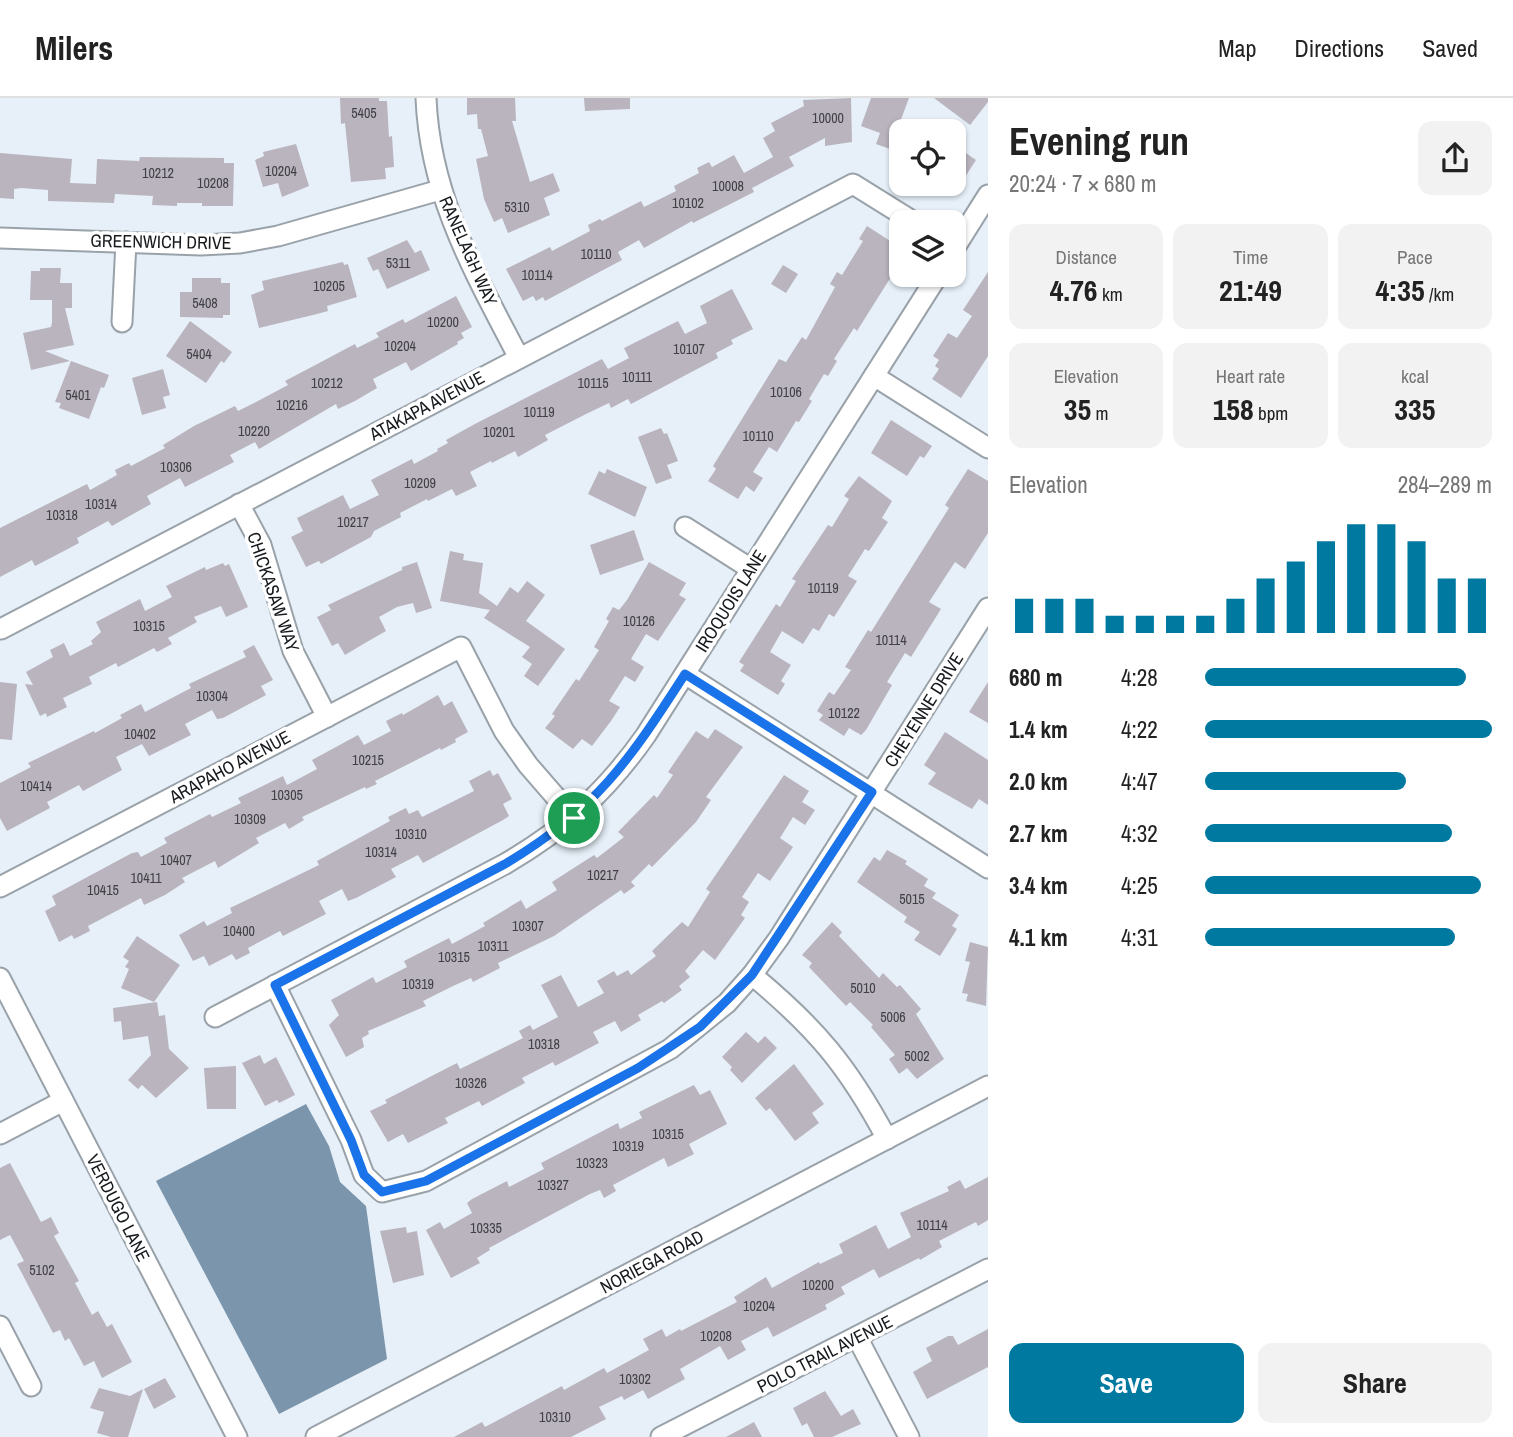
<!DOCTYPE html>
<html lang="en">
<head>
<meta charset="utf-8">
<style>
	body { margin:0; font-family:"Archivo Narrow",sans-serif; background:#f2f2f2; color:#222; height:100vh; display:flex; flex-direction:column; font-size:26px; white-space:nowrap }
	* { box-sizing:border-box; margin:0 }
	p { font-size:23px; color:#767676 }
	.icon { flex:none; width:38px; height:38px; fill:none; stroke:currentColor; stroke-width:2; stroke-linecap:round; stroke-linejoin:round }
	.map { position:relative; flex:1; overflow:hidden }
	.drawer { display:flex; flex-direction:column; background:#fff; width:525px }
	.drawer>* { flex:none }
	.fabs { position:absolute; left:889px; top:21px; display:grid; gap:14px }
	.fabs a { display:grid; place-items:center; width:77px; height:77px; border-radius:14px; background:#fff; box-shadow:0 2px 5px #0004; font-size:35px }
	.pin { position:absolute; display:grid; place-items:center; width:60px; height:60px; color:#fff; margin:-30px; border:4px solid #fff; border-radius:50%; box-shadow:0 2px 7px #0007 }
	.round { display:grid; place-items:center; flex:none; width:74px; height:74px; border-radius:14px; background:#f2f2f2 }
	.overview { display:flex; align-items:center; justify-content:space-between; height:119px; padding:0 21px }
	h1 { font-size:38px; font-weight:700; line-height:52px }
	.metrics { display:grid; grid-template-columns:repeat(3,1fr); gap:10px; height:119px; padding:7px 21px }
	.metrics div { display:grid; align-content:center; border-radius:14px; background:#f2f2f2; text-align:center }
	.metrics b { font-size:30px; font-weight:700 }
	.metrics small { font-size:19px; font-weight:400 }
	.metrics p { font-size:19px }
	.chart { height:196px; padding:14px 21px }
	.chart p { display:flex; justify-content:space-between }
	.chart svg { width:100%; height:126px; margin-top:7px; stroke:#0079a1; stroke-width:6 }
	.cta { display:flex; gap:14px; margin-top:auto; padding:14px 21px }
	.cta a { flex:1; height:80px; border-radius:14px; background:#0079a1; color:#fff; font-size:28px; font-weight:700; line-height:80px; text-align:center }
	.cta a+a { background:#f2f2f2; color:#222 }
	ul { padding:0 21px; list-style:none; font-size:23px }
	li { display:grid; grid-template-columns:112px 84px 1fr; align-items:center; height:52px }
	li i { height:18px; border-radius:9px; background:#0079a1 }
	header { display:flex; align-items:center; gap:42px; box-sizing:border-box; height:98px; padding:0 35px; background:#fff; border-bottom:2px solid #e0e0e0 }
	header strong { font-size:33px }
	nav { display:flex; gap:38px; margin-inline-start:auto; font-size:24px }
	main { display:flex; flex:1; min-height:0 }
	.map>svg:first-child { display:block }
	.water { fill:#7b96ac }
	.building { fill:#b9b4be }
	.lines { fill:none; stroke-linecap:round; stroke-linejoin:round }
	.minor-casing { stroke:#99a1a9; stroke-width:23 }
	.minor { stroke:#fff; stroke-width:19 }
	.route-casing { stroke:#fff; stroke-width:14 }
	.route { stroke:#1a73e8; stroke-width:9 }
	.labels { text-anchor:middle; stroke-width:7; stroke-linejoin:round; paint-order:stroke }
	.number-label { font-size:14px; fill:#404045 }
	.street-label { font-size:18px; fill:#171a1d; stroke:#fff }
</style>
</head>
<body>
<header>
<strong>Milers</strong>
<nav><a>Map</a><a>Directions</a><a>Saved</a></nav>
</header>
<main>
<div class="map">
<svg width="988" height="1339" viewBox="0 0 988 1339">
	<rect width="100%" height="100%" fill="#e7f0f9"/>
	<path class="water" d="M306,1006L329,1048L340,1084L366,1108L387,1261L279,1316L156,1083Z"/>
	<g class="building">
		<path d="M340,0H379V3H387L389,39L392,38L394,69L385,70L386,81L351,84L345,25L341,26Z"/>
		<path d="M467,0H515L516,23H512L530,84L553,75L560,93L544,100L550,117L508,135L502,120L494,124L484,101L476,61L488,58L481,31H478L477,16L467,17Z"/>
		<path d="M584,0H630V11L585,13Z"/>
		<path d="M851,0L852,44L825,48V40L789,59L794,68L752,90L754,94L693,125L692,123L644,150L639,142L618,154L622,162L545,203L543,199L536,203L533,198L523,203L506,171L550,149L552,153L590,133L588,127L600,121L602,123L641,103L644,109L676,93L674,88L699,75L697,70L709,64L712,69L734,57L744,75L773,59L763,40L775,33L771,25L804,8L803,2Z"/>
		<path d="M871,0H909L890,51L876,46L880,35L861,28Z"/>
		<path d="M934,0H988V4L970,27Z"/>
		<path d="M296,46L309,88L282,99L278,85L263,89L255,62L264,58L263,54Z"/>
		<path d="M954,47L976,62L954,96Z"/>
		<path d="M0,55L72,61L70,85L96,86L97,61L139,63L140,59L224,60V65H234L233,108H202V105H177V108L152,107L153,98L115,96L114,105L48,103V92L21,90L14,91V101L0,100Z"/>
		<path d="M867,128L901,150V163L857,233L854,230L834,261L837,263L828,278L824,276L809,301L812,303L799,324L796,323L777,354L769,349L753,374L763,380L754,394L746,388L738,401L708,383L716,371L713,368L779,261L786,264L802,239L806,242L835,189L830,186L837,174L842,177L863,143L859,141Z"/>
		<path d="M407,142L415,155L421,152L430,172L387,191L378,171L373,173L367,160Z"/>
		<path d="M343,164L344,167L348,166L357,199L327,208L328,213L317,216L259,230L251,197L264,192L262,183Z"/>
		<path d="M783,167L798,176L786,195L771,186Z"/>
		<path d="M40,170H61L60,185H72V210H65L74,247L45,253L70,263L31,272L23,235L51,229L52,225V202H30L31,173H40Z"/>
		<path d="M988,174V258L961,300L932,281L939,271L935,268L939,262L933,258L948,235L957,240L972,218L963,212Z"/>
		<path d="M192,180H221V185H230V217H223V220L180,219V194H192Z"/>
		<path d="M732,191L753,231L731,242L733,246L716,255L718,260L631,306L628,301L611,310L609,305L586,316L545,337L548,342L518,359L515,353L492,365L491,363L470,374L477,388L456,398L452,391L428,403L427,401L400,415L401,419L374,433L371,439L321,466L319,463L306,469L291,439L303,433L297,420L343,397L350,411L379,397L371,382L412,361L414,366L438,353L437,351L448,345L446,342L473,327L602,261L608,271L629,260L624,250L678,223L685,236L707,225L700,208Z"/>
		<path d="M456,198L472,229L461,235L464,240L457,244L458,246L411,273L406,264L373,281L377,290L355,303L338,311L336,306L259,351L255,344L230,357L234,364L185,389L180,380L147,398L151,406L126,420L112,428L108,423L77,440L79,445L64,453L35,468L32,462L0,479V430L87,386L90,392L117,377L115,372L129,365L131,368L165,350L163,347L194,328L235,308L238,313L256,304L288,287L285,283L338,255L355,246L357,250L379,239L376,235L403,221L405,225Z"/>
		<path d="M190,223L232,254L224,265L221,263L206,285L166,258Z"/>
		<path d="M71,263L109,277L104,290L101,289L89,321L59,310L61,305L55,304Z"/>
		<path d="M163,271L170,297L163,299L166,310L142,317L132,280Z"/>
		<path d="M891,322L932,348L924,360L920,358L907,378L871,355Z"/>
		<path d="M661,330L664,336L667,335L678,363L667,367L672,380L656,386L638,339Z"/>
		<path d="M607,371L647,389L635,419L588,396L599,373L605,376Z"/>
		<path d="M968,371L988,383V435L965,471L955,464L929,504L941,511L911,559L905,555L887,584L892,587L866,632L861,637L849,630L844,638L819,622L823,617L817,613L829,594L834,597L851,572L845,569L868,532L871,534L949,410L945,407Z"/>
		<path d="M859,378L892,403L882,420L888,424L869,453L865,451L848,478L857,483L834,519L829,516L819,533L813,530L803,546L782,533L770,554L791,567L781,583L785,586L778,597L740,573L744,567L739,564L776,506L780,509L796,483L792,481L828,427L832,429L849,401L844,398Z"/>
		<path d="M634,432L644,462L600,477L590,447Z"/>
		<path d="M450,453L464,456L463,462L483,465L479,495L497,508L510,489L518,495L527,483L545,497L526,523L565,551L538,588L524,578L532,566L522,559L530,549L484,520L490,512L440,503Z"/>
		<path d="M417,464L432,510L416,515L413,505L397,509L379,519L386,533L365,545L345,557L338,545L332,548L317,519L331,512L328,507L402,472V469Z"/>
		<path d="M649,464L686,485L679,497L686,501L658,543L646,536L631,561L644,569L635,584L625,578L609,603L620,609L611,623L592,648L582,641L573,651L545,630L555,618L552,616L576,581L579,583L599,552L594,549L609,523L606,521L613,509L619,512L627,502Z"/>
		<path d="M223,465L225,468L229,466L248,509L226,519L221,508L194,519L197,524L168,540L172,546L157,554L154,550L118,569L116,565L89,579L92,586L63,600L67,609L47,619L46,615L40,618L25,586L33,587L26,574L53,559L50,552L64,545L70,558L93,546L91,543L101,534L96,524L140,501L145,513L172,499L166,488L205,469L206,472Z"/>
		<path d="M254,547L273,582L261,588L266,597L223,620L217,621L212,612L185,626L191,637L149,658L142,646L116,659L122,672L83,693L79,687L47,704L50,710L7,733L0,720V685L31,669L28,665L94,633L95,635L122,620L120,617L141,606L145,614L191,590L189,586L246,559L243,553Z"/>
		<path d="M0,584L17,586L12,642L0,641Z"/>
		<path d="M988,584V625L969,614Z"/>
		<path d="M438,597L444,608L452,603L468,634L455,641L456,644L441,652L440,650L375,683L377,686L366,691L365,689L302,719L304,722L289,731L285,725L256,740L259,745L218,770L215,763L182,780L185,784L165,797L144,807L141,800L88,828L90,833L74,841L72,837L59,844L45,813L56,807L52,798L132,755L138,754L141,759L167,745L164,740L210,716L212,719L241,705L238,700L283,678L287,687L317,671L312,662L358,637L364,647L391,633L386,623L402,615L403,617Z"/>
		<path d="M715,631L743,649L706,699L711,702L696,724L652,769L649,766L631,784L635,788L624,796L621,792L554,838L498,865L500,870L473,884L471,880L453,888L423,903L426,908L368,933L369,936L362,940L364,949L346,959L329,927L339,917L331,902L373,879L376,885L407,869L404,863L449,840L452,846L485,828L483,825L521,802L526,811L557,792L552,784L594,757L597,760L624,739L618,734L654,697L657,700L673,677L668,674L696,633L708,641Z"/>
		<path d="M945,634L988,662V707L979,701L972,711L928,686L936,675L924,667Z"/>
		<path d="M490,672L493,678L498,675L512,701L503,706L509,718L503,722L423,765L418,757L391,771L396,779L356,800L348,803L342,791L319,803L326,816L283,838L280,833L248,850L250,855L236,862L232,856L209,868L204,858L193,863L179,837L204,823L207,828L232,815L230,810L319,767L317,763L390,723L388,719L406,710L409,716L418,712L422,719L474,693L469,683Z"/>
		<path d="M784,677L809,693L802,704L815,712L805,727L793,719L780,740L793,749L770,783L758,775L742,799L749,804L741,817L745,820L715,862L703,852L685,873L690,879L679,888L682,892L664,905L662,903L638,917L641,922L621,934L615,923L593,934L599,945L555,968L553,964L522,980L525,985L482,1008L479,1003L445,1020L448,1025L408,1045L403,1036L388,1044L370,1013L387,1005L385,1002L457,965L460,971L523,940L519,933L530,927L533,932L558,919L541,887L561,877L578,909L604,895L597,883L614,873L617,878L628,872L631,877L656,858L652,853L682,824L688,829L710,794L706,791Z"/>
		<path d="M887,752L907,763L905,766L928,781L924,788L936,795L932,800L959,817L952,828L957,831L940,858L914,842L920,834L904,824L907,819L857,784L874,759L880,763Z"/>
		<path d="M832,824L842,834L839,838L879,880L883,875L897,889L900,887L921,911L916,916L944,961L917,981L907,970L899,976L889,961L895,957L871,929L873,927L850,904L846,908L809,869L812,865L802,857Z"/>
		<path d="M137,838L180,867L154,904L121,890L129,871L125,869L129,863L123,859Z"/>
		<path d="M970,844L988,849L986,908L966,903L968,896L962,895L970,864L965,863Z"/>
		<path d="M157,904L159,918L165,917L169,951L189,970L156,1000L142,987L138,991L128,982L151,957L148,938L123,942L121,923L114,924L113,910Z"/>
		<path d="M746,934L758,945L765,938L777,950L742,985L730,972L732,969L722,959Z"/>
		<path d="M260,957L264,966L276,959L295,997L279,1005L277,1002L265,1008L242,965Z"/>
		<path d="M794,966L824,1006L812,1015L819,1025L795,1043L770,1010L766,1013L755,1000Z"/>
		<path d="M236,968V1011H207L204,970Z"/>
		<path d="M694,987L700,997L710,992L727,1026L689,1046L694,1056L668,1069L664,1060L613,1087L616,1093L604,1100L600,1092L590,1096L489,1150L490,1152L477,1160L480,1165L451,1180L426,1132L440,1124L444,1131L472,1115L467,1105L472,1101L507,1083L509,1089L544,1071L541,1065L618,1025L620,1031L642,1020L639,1014Z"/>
		<path d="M10,1065L41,1124L51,1119L59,1135L54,1138L79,1183L75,1185L92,1217L98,1213L107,1229L112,1226L132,1264L102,1280L94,1263L84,1268L69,1240L65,1243L60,1232L53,1235L17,1166L24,1163L10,1137L0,1142V1070Z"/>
		<path d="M988,1079V1122L978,1128L976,1124L939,1143L942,1149L920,1162L919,1160L879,1180L874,1171L841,1189L845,1196L825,1207L827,1211L773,1239L768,1229L741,1243L746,1252L728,1262L720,1248L680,1271L685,1281L648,1301L643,1292L624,1302L622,1298L599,1309L606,1321L571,1339H454L482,1324L485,1329L562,1288L564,1292L604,1270L607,1275L649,1252L643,1241L662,1231L666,1239L680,1231L681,1233L737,1204L734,1199L766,1179L772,1190L819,1164L820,1166L843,1155L839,1146L876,1127L888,1151L911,1139L900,1115L949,1093L947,1089L960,1082L965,1091Z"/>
		<path d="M406,1129L407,1135L417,1133L424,1177L393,1185L380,1133Z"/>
		<path d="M988,1231V1269L927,1301L913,1274L932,1263L926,1250L948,1238H953L958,1247Z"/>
		<path d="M165,1280L176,1299L154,1311L144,1291Z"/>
		<path d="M99,1290L130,1298L143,1291L128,1339H111L97,1335L104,1314L90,1310Z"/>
		<path d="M825,1293L841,1318L853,1311L861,1326L832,1339H814L807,1325L802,1328L793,1310Z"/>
		<path d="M754,1324L762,1339H726Z"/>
	</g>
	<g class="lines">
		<defs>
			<g id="minor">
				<path d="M426,0C430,99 475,175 519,260"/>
				<path d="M0,140L201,147L240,145L278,138L440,92"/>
				<path d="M954,151L988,97"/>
				<path d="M122,224L126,144"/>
				<path d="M874,278L988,350"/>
				<path d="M239,406L261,447L293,553L327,619"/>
				<path d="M685,429L751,471"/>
				<path d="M1,531L853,86L914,124"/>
				<path d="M685,576L988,770"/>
				<path d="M0,789L461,549L504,633L528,667L574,720"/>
				<path d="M752,877C816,930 848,968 887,1041"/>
				<path d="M0,880L237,1339"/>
				<path d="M275,887L351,1042L364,1077L382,1094L426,1083L670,951L727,905L752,877L779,840L988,510"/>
				<path d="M215,919L505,766C565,731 606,694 646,637L938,177"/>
				<path d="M0,1036L63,1003"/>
				<path d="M0,1228L31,1288"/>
				<path d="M857,1239L909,1339"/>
				<path d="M316,1339L988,988"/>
				<path d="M661,1339L988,1171"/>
			</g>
		</defs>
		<use href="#minor" class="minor-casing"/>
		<use href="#minor" class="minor"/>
	</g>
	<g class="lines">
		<defs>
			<path id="route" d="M685,576L872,694L752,877L700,929L638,970L426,1083L382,1094L364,1077L351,1042L275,887L505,766C596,712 629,663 685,576Z"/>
		</defs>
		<use href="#route" class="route-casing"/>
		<use href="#route" class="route"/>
	</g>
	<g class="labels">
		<g class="number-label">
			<text x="364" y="20">5405</text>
			<text x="828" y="25">10000</text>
			<text x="281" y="78">10204</text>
			<text x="158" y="80">10212</text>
			<text x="213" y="90">10208</text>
			<text x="728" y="93">10008</text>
			<text x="688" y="110">10102</text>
			<text x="517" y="114">5310</text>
			<text x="596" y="161">10110</text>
			<text x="398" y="170">5311</text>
			<text x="537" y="182">10114</text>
			<text x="329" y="193">10205</text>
			<text x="205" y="210">5408</text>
			<text x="443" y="229">10200</text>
			<text x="400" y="253">10204</text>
			<text x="689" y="256">10107</text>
			<text x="199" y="261">5404</text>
			<text x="637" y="284">10111</text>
			<text x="327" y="290">10212</text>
			<text x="593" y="290">10115</text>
			<text x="786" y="299">10106</text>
			<text x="78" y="302">5401</text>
			<text x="292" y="312">10216</text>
			<text x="539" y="319">10119</text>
			<text x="254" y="338">10220</text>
			<text x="499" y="339">10201</text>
			<text x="758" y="343">10110</text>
			<text x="176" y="374">10306</text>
			<text x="420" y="390">10209</text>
			<text x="101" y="411">10314</text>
			<text x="62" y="422">10318</text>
			<text x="353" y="429">10217</text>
			<text x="823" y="495">10119</text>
			<text x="639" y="528">10126</text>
			<text x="149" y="533">10315</text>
			<text x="891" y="547">10114</text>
			<text x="212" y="603">10304</text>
			<text x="844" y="620">10122</text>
			<text x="140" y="641">10402</text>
			<text x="368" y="667">10215</text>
			<text x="36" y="693">10414</text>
			<text x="287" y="702">10305</text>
			<text x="250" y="726">10309</text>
			<text x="411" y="741">10310</text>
			<text x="381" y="759">10314</text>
			<text x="176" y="767">10407</text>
			<text x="603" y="782">10217</text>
			<text x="146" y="785">10411</text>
			<text x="103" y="797">10415</text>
			<text x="912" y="806">5015</text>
			<text x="528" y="833">10307</text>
			<text x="239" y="838">10400</text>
			<text x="493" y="853">10311</text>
			<text x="454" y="864">10315</text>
			<text x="418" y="891">10319</text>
			<text x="863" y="895">5010</text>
			<text x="893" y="924">5006</text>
			<text x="544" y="951">10318</text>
			<text x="917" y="963">5002</text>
			<text x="471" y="990">10326</text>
			<text x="668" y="1041">10315</text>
			<text x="628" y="1053">10319</text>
			<text x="592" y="1070">10323</text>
			<text x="553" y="1092">10327</text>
			<text x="932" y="1132">10114</text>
			<text x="486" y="1135">10335</text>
			<text x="42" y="1177">5102</text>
			<text x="818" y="1192">10200</text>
			<text x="759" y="1213">10204</text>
			<text x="716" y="1243">10208</text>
			<text x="635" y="1286">10302</text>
			<text x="555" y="1324">10310</text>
		</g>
		<g class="street-label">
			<text transform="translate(161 144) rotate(1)" y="6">GREENWICH DRIVE</text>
			<text transform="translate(468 153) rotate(66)" y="6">RANELAGH WAY</text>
			<text transform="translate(427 308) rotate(-28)" y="6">ATAKAPA AVENUE</text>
			<text transform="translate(273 494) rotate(71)" y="6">CHICKASAW WAY</text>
			<text transform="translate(731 503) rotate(-58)" y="6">IROQUOIS LANE</text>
			<text transform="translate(924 612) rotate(-58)" y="6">CHEYENNE DRIVE</text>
			<text transform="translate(230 669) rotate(-28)" y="6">ARAPAHO AVENUE</text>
			<text transform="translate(118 1110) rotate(63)" y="6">VERDUGO LANE</text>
			<text transform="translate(652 1164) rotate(-28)" y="6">NORIEGA ROAD</text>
			<text transform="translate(825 1256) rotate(-27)" y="6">POLO TRAIL AVENUE</text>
		</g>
	</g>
</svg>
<div class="fabs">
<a><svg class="icon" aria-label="locate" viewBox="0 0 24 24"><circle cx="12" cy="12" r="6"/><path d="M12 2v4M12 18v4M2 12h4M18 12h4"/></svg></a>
<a><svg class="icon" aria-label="layers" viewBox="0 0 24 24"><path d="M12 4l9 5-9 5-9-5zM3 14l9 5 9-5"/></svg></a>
</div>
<div class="pin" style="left:574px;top:720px;background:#1e9e55"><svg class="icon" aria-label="arrive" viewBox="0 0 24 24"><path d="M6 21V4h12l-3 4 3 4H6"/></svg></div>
</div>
<section class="drawer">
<div class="overview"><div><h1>Evening run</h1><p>20:24 · 7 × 680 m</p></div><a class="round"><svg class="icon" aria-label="share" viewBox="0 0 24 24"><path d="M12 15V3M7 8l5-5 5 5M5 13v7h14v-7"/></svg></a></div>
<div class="metrics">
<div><p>Distance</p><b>4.76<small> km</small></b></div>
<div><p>Time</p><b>21:49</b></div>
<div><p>Pace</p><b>4:35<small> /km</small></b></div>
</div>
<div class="metrics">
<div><p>Elevation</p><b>35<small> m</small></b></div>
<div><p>Heart rate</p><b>158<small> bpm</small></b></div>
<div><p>kcal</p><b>335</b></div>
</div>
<div class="chart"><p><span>Elevation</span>284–289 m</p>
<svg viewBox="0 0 160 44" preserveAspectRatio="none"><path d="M5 44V32M15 44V32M25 44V32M35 44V38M45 44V38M55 44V38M65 44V38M75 44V32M85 44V25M95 44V19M105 44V12M115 44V6M125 44V6M135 44V12M145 44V25M155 44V25"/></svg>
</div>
<ul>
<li><b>680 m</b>4:28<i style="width:91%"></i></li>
<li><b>1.4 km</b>4:22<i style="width:100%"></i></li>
<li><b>2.0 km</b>4:47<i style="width:70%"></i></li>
<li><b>2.7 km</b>4:32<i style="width:86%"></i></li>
<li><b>3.4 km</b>4:25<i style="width:96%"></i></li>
<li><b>4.1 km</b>4:31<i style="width:87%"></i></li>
</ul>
<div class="cta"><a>Save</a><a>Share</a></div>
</section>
</main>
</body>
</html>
